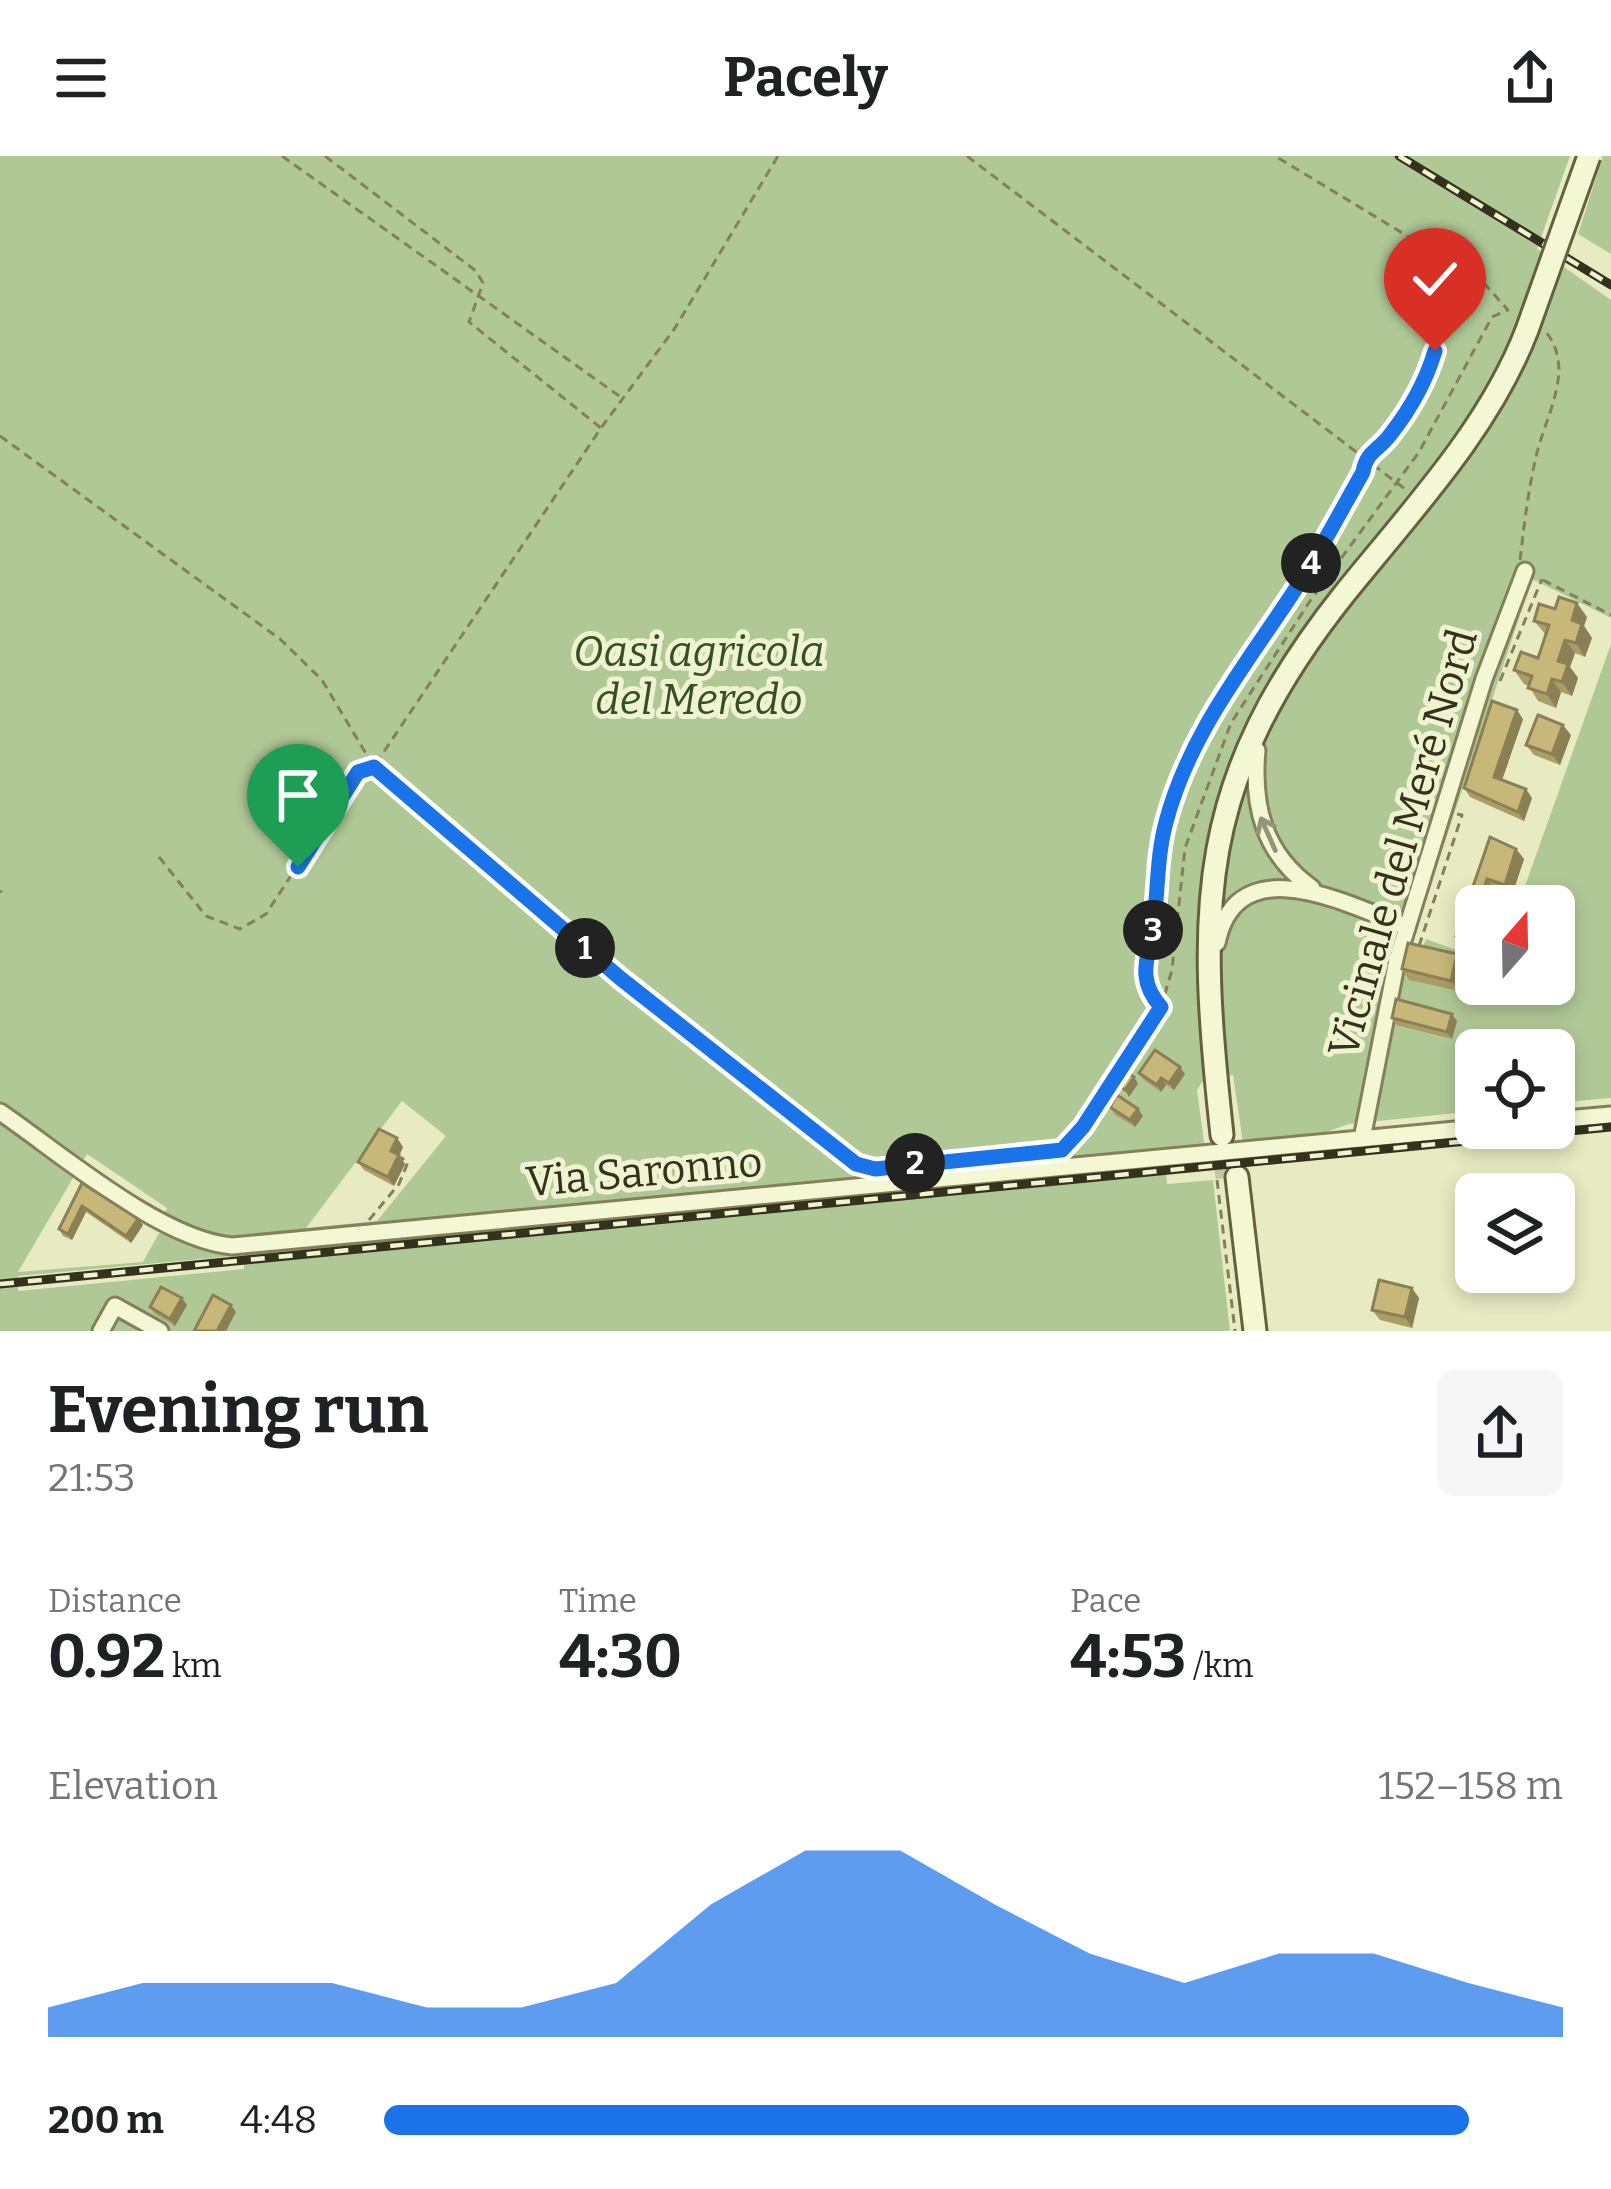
<!DOCTYPE html>
<html lang="en">
<head>
<meta charset="utf-8">
<style>
	body { margin:0; font-family:Bitter,serif; background:#f6f6f6; color:#202124; height:100vh; display:flex; flex-direction:column; font-size:45px; white-space:nowrap }
	* { box-sizing:border-box; margin:0 }
	p { font-size:39px; color:#757577 }
	.icon { flex:none; width:66px; height:66px; fill:none; stroke:currentColor; stroke-width:2; stroke-linecap:round; stroke-linejoin:round }
	.map { position:relative; height:1175px; overflow:hidden }
	.panel { display:flex; flex-direction:column; background:#fff; flex:1 }
	.panel>* { flex:none }
	.needle { width:78px; rotate:20deg }
	.controls { position:absolute; left:1455px; top:729px; display:grid; gap:24px }
	.controls a { display:grid; place-items:center; width:120px; height:120px; border-radius:18px; background:#fff; box-shadow:0 6px 18px #0003; font-size:60px }
	.pin { position:absolute; display:grid; place-items:center; width:102px; height:102px; color:#fff; margin:-123px -51px; border-radius:50% 50% 50% 0; rotate:-45deg; box-shadow:0 0 12px #0007 }
	.pin .icon { rotate:45deg }
	.km { position:absolute; width:60px; height:60px; margin:-30px; border-radius:50%; background:#222; color:#fff; font-size:33px; line-height:60px; text-align:center }
	.round { display:grid; place-items:center; flex:none; width:126px; height:126px; border-radius:18px; background:#f6f6f6 }
	.head { display:flex; align-items:center; justify-content:space-between; height:204px; padding:0 48px }
	h1 { font-size:66px; font-weight:700; line-height:90px }
	.stats { display:grid; grid-template-columns:repeat(3,1fr); gap:18px; height:204px; padding:12px 48px }
	.stats div { display:grid; align-content:center }
	.stats b { font-size:60px; font-weight:700 }
	.stats small { font-size:33px; font-weight:400 }
	.stats p { font-size:33px }
	.chart { height:336px; padding:24px 48px }
	.chart p { display:flex; justify-content:space-between }
	.chart svg { width:100%; height:216px; margin-top:12px; fill:#1a73e8; opacity:.7 }
	ul { padding:0 48px; list-style:none; font-size:39px }
	li { display:grid; grid-template-columns:192px 144px 1fr; align-items:center; height:90px }
	li i { height:30px; border-radius:15px; background:#1a73e8 }
	header { display:flex; justify-content:space-between; align-items:center; height:156px; padding:0 48px; background:#fff; font-size:54px; font-weight:700 }
	.map>svg:first-child { display:block }
	.green { fill:#b0c896; fill-rule:evenodd }
	.lines { fill:none; stroke-linecap:round; stroke-linejoin:round }
	.secondary-tunnel { stroke:#c4c6a0; stroke-width:21; stroke-dasharray:21 10; stroke-linecap:butt }
	.street-casing { stroke:#84805a; stroke-width:21 }
	.secondary-casing { stroke:#65603d; stroke-width:27 }
	.path { stroke:#84805a; stroke-width:3; stroke-dasharray:9 6; stroke-linecap:butt }
	.street { stroke:#f4f7d4; stroke-width:15 }
	.secondary { stroke:#f4f7d4; stroke-width:21 }
	.rail-casing { stroke:#34311d; stroke-width:9 }
	.rail { stroke:#f0f3d0; stroke-width:4.5; stroke-dasharray:14; stroke-linecap:butt }
	.secondary-bridge-casing { stroke:#65603d; stroke-width:27; stroke-linecap:butt }
	.secondary-bridge { stroke:#f4f7d4; stroke-width:21 }
	.wall { fill:#ab9d68 }
	.shaded-wall { fill:#8b8055 }
	.building { fill:#c7b779; stroke:#8b8055; stroke-width:3 }
	.oneway { stroke:#949478 }
	.route-casing { stroke:#fff; stroke-width:24 }
	.route { stroke:#1a73e8; stroke-width:15 }
	.labels { text-anchor:middle; stroke-width:10; stroke-linejoin:round; paint-order:stroke }
	.park-label { font-size:42px; font-style:italic; fill:#355025; stroke:#f0f3d0 }
	.street-label { font-size:42px; fill:#34311d; stroke:#f0f3d0 }
</style>
</head>
<body>
<header><svg class="icon" aria-label="menu" viewBox="0 0 24 24"><path d="M4 6h16M4 12h16M4 18h16"/></svg>Pacely<svg class="icon" aria-label="share" viewBox="0 0 24 24"><path d="M12 15V3M7 8l5-5 5 5M5 13v7h14v-7"/></svg></header>
<div class="map">
<svg width="1611" height="1175" viewBox="0 0 1611 1175">
	<rect width="100%" height="100%" fill="#e8ebc1"/>
	<g class="green">
		<path d="M0,0H1570L1537,93L1541,96L1579,0L1544,97L1611,144V462L1532,423L1411,788L1422,793L1426,783L1476,801V828H1554V750H1518L1611,488V942L1554,947V894H1476V955L1349,968L1308,982L1243,987L1233,919L1204,923L1197,934L1205,993L1454,981L1166,1009L1167,1028L1213,1024L1230,1175H0ZM402,945L446,980L377,1065L306,1072ZM87,998L167,1052L163,1060L217,1082L234,1096L159,1077L143,1106L18,1116ZM244,1099V1113L18,1135V1120Z"/>
		<path d="M1603,0H1611V98L1578,78Z"/>
	</g>
	<g class="lines">
		<path class="secondary-tunnel" d="M1222,980L1226,1022"/>
		<defs>
			<g id="street">
				<path d="M1257,594C1252,651 1264,698 1312,732"/>
				<path d="M1217,787C1237,689 1349,749 1407,771"/>
				<path d="M0,956C60,997 161,1084 232,1090L1476,972"/>
				<path d="M1554,964L1611,959"/>
				<path d="M1362,983L1397,804L1484,523L1525,415"/>
				<path d="M101,1175L115,1150L160,1175"/>
			</g>
			<g id="secondary">
				<path d="M1222,979C1197,752 1195,625 1345,437C1411,355 1489,273 1527,174"/>
				<path d="M1237,1021L1255,1175"/>
			</g>
		</defs>
		<use href="#street" class="street-casing"/>
		<use href="#secondary" class="secondary-casing"/>
		<g class="path">
			<path d="M282,0L622,242"/>
			<path d="M325,0L476,115L483,127L469,166L601,272"/>
			<path d="M967,0L1405,333"/>
			<path d="M0,280L280,483L322,524L374,611L620,822L865,1017"/>
			<path d="M1520,404C1524,370 1528,335 1536,301C1545,260 1576,214 1546,176"/>
			<path d="M1543,424L1611,459"/>
			<path d="M1500,525L1542,423"/>
			<path d="M159,701L206,760L240,773L266,758L358,617L377,606L601,272L675,172L778,0"/>
			<path d="M0,735L2,736"/>
			<path d="M1419,790L1462,659L1457,658"/>
			<path d="M1160,850L1147,836L1143,809L1151,784L1159,703L1176,637L1219,542L1309,412L1363,317L1366,301L1390,280L1426,225L1448,162L1466,146L1477,123"/>
			<path d="M1054,997L1083,971L1161,851L1172,814L1185,692L1231,567L1310,445L1419,296L1492,161L1508,154L1482,125L1275,0"/>
			<path d="M856,1008L875,1013L961,1005"/>
			<path d="M1217,1024L1235,1175"/>
			<path d="M369,1064L399,1028L408,1006L400,1001"/>
		</g>
		<use href="#street" class="street"/>
		<use href="#secondary" class="secondary"/>
		<defs>
			<g id="rail">
				<path d="M1399,0L1611,129"/>
				<path d="M0,1128L1611,971"/>
			</g>
		</defs>
		<use href="#rail" class="rail-casing"/>
		<use href="#rail" class="rail"/>
		<defs>
			<path id="secondary-bridge" d="M1527,174L1589,0"/>
		</defs>
		<use href="#secondary-bridge" class="secondary-bridge-casing"/>
		<use href="#secondary-bridge" class="secondary-bridge"/>
	</g>
	<g class="wall">
		<path d="M1587,461L1584,470L1592,482L1585,501L1575,497L1570,511L1578,522L1572,540L1561,536L1556,552L1538,545L1529,530L1524,528L1514,514L1538,502L1546,479L1534,465Z"/>
		<path d="M1523,563L1502,624L1532,642L1524,665L1470,641L1464,632Z"/>
		<path d="M1571,579L1560,609L1534,599L1526,589Z"/>
		<path d="M1490,681L1516,693L1524,703L1512,739L1494,733L1489,748L1476,750V794L1463,790L1456,780Z"/>
		<path d="M1465,809L1459,835L1409,824L1402,813Z"/>
		<path d="M1392,862L1457,865L1452,883L1396,869Z"/>
		<path d="M1139,917L1185,918L1174,934L1166,929L1161,936L1144,924Z"/>
		<path d="M1110,951L1143,960L1135,971L1114,958Z"/>
		<path d="M397,982L403,991L399,1000L405,1008L394,1030L364,1014L358,1006Z"/>
		<path d="M82,1027L143,1069L131,1087L86,1056L72,1084L63,1080L59,1073Z"/>
		<path d="M1419,1142L1412,1172L1380,1164L1372,1154Z"/>
		<path d="M187,1149L175,1170L155,1158L150,1151Z"/>
	</g>
	<g class="shaded-wall">
		<path d="M1577,447L1587,461L1584,470L1592,482L1585,501L1576,487L1572,464Z"/>
		<path d="M1565,484L1575,497L1570,511L1578,522L1572,540L1562,526L1558,505Z"/>
		<path d="M1552,523L1561,536L1556,552L1547,538Z"/>
		<path d="M1517,554L1523,563L1500,630L1494,621Z"/>
		<path d="M1563,569L1571,579L1560,609L1552,598Z"/>
		<path d="M1526,633L1532,642L1524,665L1518,656Z"/>
		<path d="M1516,693L1524,703L1512,739L1505,729Z"/>
		<path d="M1487,723L1494,733L1488,750L1480,744Z"/>
		<path d="M1457,798L1465,809L1459,835L1451,825Z"/>
		<path d="M1452,858L1457,865L1452,883L1447,876Z"/>
		<path d="M1180,911L1185,918L1174,934L1169,927Z"/>
		<path d="M1134,921L1138,928L1129,941L1125,934Z"/>
		<path d="M1161,922L1166,929L1161,936L1157,929Z"/>
		<path d="M1138,953L1143,960L1135,971L1130,964Z"/>
		<path d="M397,982L403,991L399,1000L405,1008L394,1030L388,1021L391,995Z"/>
		<path d="M82,1050L86,1056L72,1084L68,1078Z"/>
		<path d="M138,1063L143,1069L131,1087L126,1080Z"/>
		<path d="M1412,1132L1419,1142L1412,1172L1405,1161Z"/>
		<path d="M182,1142L187,1149L175,1170L170,1163Z"/>
		<path d="M231,1149L236,1156L226,1175H217Z"/>
	</g>
	<g class="building">
		<path d="M1559,441L1577,447L1572,464L1582,468L1576,487L1565,484L1558,505L1568,508L1562,526L1552,523L1547,538L1528,532L1532,520L1514,514L1521,496L1538,502L1549,469L1534,465L1539,448L1555,453Z"/>
		<path d="M1492,545L1517,554L1494,621L1526,633L1518,656L1464,632Z"/>
		<path d="M1538,559L1563,569L1552,598L1526,589Z"/>
		<path d="M1490,681L1516,693L1505,729L1487,723L1480,744L1493,750H1476V785L1456,780Z"/>
		<path d="M1408,787L1457,798L1451,825L1402,813Z"/>
		<path d="M1396,843L1452,858L1447,876L1392,862Z"/>
		<path d="M1155,894L1180,911L1169,927L1161,922L1157,929L1139,917Z"/>
		<path d="M1123,913L1134,921L1125,934L1114,926Z"/>
		<path d="M1117,939L1138,953L1130,964L1110,951Z"/>
		<path d="M379,973L397,982L391,995L399,999L388,1021L358,1006Z"/>
		<path d="M82,1027L138,1063L126,1080L82,1050L68,1078L59,1073Z"/>
		<path d="M1379,1124L1412,1132L1405,1161L1372,1154Z"/>
		<path d="M161,1131L182,1142L170,1163L150,1151Z"/>
		<path d="M213,1139L231,1149L217,1175H194Z"/>
	</g>
	<defs><path id="oneway-shaft" d="M-6 0H5M1.5-3L5.5 0L1.5 3" fill="none" stroke-width="1.6" stroke-linecap="round" stroke-linejoin="round" transform="scale(3)"/></defs>
	<use class="oneway" href="#oneway-shaft" transform="translate(1268 678) rotate(-114)"/>
	<g class="lines">
		<defs>
			<path id="route" d="M298,711L358,616L374,611L620,822L856,1008L875,1013L1062,994L1083,971L1161,851C1135,822 1149,800 1154,766C1158,733 1157,699 1166,666C1192,568 1257,496 1309,412C1327,381 1345,348 1363,316C1366,296 1378,295 1390,279C1409,255 1426,225 1435,195"/>
		</defs>
		<use href="#route" class="route-casing"/>
		<use href="#route" class="route"/>
	</g>
	<g class="labels">
		<g class="park-label">
			<text x="699" y="510">Oasi agricola<tspan x="699" dy="48">del Meredo</tspan></text>
		</g>
		<g class="street-label">
			<text transform="translate(1402 687) rotate(-74)" y="15">Vicinale del Meré Nord</text>
			<text transform="translate(644 1015) rotate(-5)" y="15">Via Saronno</text>
		</g>
	</g>
</svg>
<div class="controls">
<a><svg class="needle" viewBox="-14 -14 28 28"><path d="M0-13l5 13h-10z" fill="#e53935"/><path d="M0 13l5-13h-10z" fill="#757577"/></svg></a>
<a><svg class="icon" aria-label="locate" viewBox="0 0 24 24"><circle cx="12" cy="12" r="6"/><path d="M12 2v4M12 18v4M2 12h4M18 12h4"/></svg></a>
<a><svg class="icon" aria-label="layers" viewBox="0 0 24 24"><path d="M12 4l9 5-9 5-9-5zM3 14l9 5 9-5"/></svg></a>
</div>
<div class="pin" style="left:298px;top:711px;background:#1e9e55"><svg class="icon" aria-label="arrive" viewBox="0 0 24 24"><path d="M6 21V4h12l-3 4 3 4H6"/></svg></div>
<div class="pin" style="left:1435px;top:195px;background:#d93025"><svg class="icon" aria-label="check" viewBox="0 0 24 24"><path d="M5 12l5 5 9-10"/></svg></div>
<b class="km" style="left:585px;top:792px">1</b>
<b class="km" style="left:915px;top:1007px">2</b>
<b class="km" style="left:1153px;top:774px">3</b>
<b class="km" style="left:1311px;top:407px">4</b>
</div>
<section class="panel">
<div class="head"><div><h1>Evening run</h1><p>21:53</p></div><a class="round"><svg class="icon" aria-label="share" viewBox="0 0 24 24"><path d="M12 15V3M7 8l5-5 5 5M5 13v7h14v-7"/></svg></a></div>
<div class="stats">
<div><p>Distance</p><b>0.92<small> km</small></b></div>
<div><p>Time</p><b>4:30</b></div>
<div><p>Pace</p><b>4:53<small> /km</small></b></div>
</div>
<div class="chart"><p><span>Elevation</span>152–158 m</p>
<svg viewBox="0 0 160 44" preserveAspectRatio="none"><path d="M0 44V38L10 33L20 33L30 33L40 38L50 38L60 33L70 17L80 6L90 6L100 17L110 27L120 33L130 27L140 27L150 33L160 38V44z"/></svg>
</div>
<ul>
<li><b>200 m</b>4:48<i style="width:92%"></i></li>
</ul>
</section>
</body>
</html>
